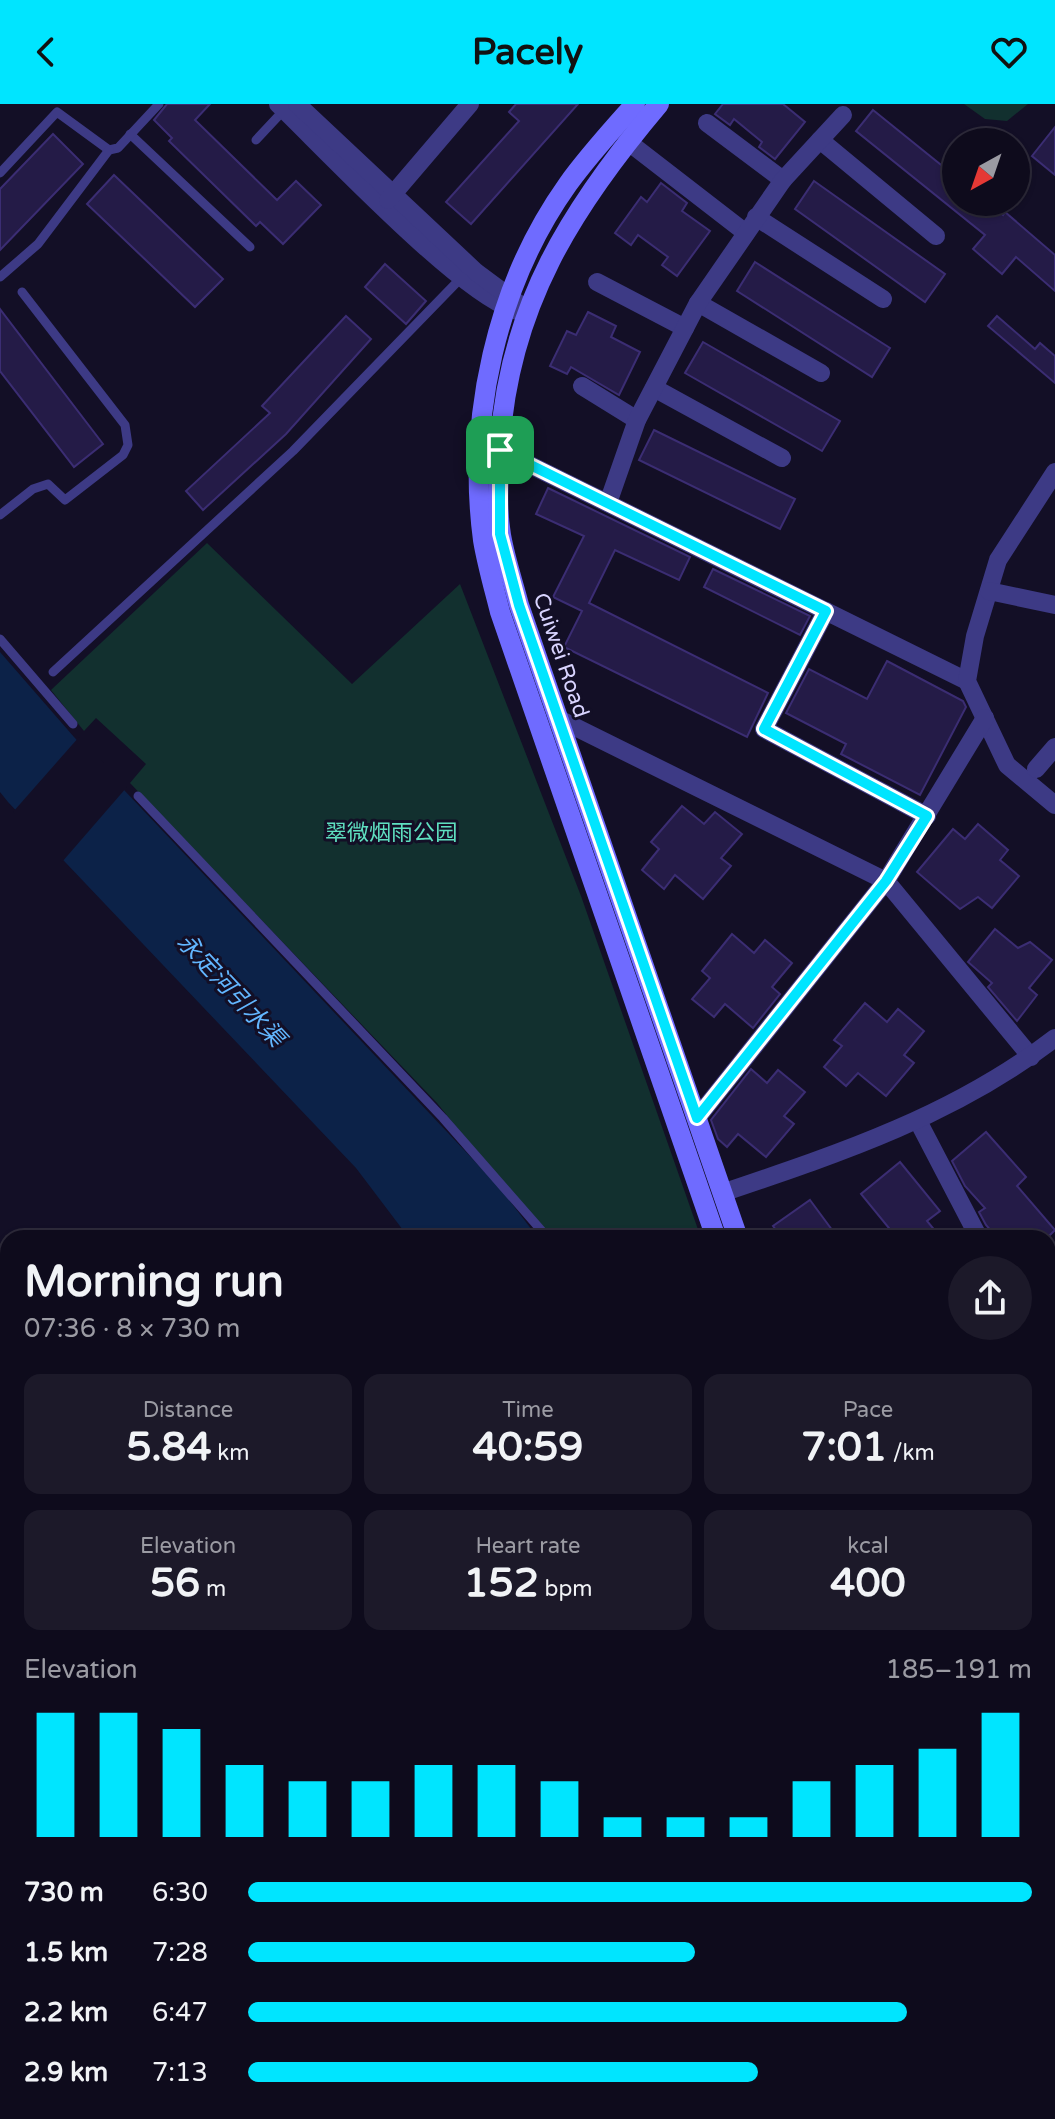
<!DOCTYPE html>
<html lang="en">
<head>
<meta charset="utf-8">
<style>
	body { margin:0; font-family:"Varela Round","Noto Sans SC",sans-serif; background:#1c1929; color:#f1f3f6; height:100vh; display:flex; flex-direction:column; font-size:30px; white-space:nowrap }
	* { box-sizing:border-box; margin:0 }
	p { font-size:26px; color:#9b9ba3 }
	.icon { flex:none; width:44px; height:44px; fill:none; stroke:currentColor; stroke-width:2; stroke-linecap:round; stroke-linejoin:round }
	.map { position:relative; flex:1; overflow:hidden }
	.panel { position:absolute; left:0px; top:1126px; width:1056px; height:890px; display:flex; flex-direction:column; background:#0e0b1c; border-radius:24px 24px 0 0; box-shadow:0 2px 6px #0004,0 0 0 2px #2e2b3b }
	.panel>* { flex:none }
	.needle { width:52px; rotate:220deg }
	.buttons { position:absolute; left:942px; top:24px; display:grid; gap:16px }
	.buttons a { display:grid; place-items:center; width:88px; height:88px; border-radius:50%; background:#0e0b1c; box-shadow:0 2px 6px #0004,0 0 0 2px #2e2b3b; font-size:40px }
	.pin { position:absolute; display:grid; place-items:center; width:68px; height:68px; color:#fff; margin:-34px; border-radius:16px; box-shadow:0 4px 12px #0006 }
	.round { display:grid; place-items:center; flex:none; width:84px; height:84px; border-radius:42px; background:#1c1929 }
	.headline { display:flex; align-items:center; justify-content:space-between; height:136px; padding:0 24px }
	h1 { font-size:44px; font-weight:700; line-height:60px }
	.stats { display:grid; grid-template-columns:repeat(3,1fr); gap:12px; height:136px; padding:8px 24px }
	.stats div { display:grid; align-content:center; border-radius:16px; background:#1c1929; text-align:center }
	.stats b { font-size:40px; font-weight:700 }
	.stats small { font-size:22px; font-weight:400 }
	.stats p { font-size:22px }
	.chart { height:224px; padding:16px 24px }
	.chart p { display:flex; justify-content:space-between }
	.chart svg { width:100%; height:144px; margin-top:8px; stroke:#00e5ff; stroke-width:6 }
	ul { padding:0 24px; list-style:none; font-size:26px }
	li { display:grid; grid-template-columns:128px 96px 1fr; align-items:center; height:60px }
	li i { height:20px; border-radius:10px; background:#00e5ff }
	header { display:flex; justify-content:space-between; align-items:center; height:104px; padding:0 24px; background:#00e5ff; color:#111; font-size:36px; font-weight:700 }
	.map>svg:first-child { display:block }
	.green { fill:#12302f }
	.water { fill:#0c2248 }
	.pier { fill:#130f26 }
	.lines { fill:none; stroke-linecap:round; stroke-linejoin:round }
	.canal { stroke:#0c2248; stroke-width:16 }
	.building { fill:#241b47; stroke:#3b2d73; stroke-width:2 }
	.lane { stroke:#3d3a85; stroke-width:9 }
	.street { stroke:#3d3a85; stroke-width:18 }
	.secondary { stroke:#6f6bff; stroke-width:20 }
	.primary { stroke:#c25bff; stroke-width:20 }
	.highway { stroke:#ff4fa3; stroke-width:24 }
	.route-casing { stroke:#fff; stroke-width:16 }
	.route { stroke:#00e5ff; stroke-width:10 }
	.labels { text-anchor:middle; stroke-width:6; stroke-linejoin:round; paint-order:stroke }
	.street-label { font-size:22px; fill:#d9d4ff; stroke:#130f26 }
	.park-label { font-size:22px; fill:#5fe0c0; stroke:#130f26 }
	.water-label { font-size:24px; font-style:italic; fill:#62b6ff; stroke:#130f26 }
</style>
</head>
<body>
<header><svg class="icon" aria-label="back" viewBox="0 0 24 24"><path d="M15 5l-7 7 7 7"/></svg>Pacely<svg class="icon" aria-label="heart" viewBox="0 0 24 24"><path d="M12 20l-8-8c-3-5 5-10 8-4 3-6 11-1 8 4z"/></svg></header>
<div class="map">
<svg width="1055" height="2015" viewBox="0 0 1055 2015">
	<rect width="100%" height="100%" fill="#130f26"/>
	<g class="green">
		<path d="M964,0H1028L1007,17L985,15Z"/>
		<path d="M207,439L352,580L460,480L581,792L701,1134H546L437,999L130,679L146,660L96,614L84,627L51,586Z"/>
		<path d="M719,2008H987L993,2015H724Z"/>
	</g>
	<g class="water">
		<path d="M0,548L74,633L500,1084L538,1134H409L356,1064L8,698L0,688Z"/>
		<path d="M293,2008H422L416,2015H288Z"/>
	</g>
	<path class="pier" d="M79,633L127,683L62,758L13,708Z"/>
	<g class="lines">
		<path class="canal" d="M1048,1980L1055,1989"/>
	</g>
	<g class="building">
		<path d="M167,0H210L195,16L277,96L296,77L321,101L283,140L260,118L256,122L169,37L172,34L154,16Z"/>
		<path d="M516,0H578L471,120L446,98L519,17L509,8Z"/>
		<path d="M723,0H783L805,18L775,55L759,43L762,38L734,15L730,21L715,10Z"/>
		<path d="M873,6L956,73V98H987L1003,111L1005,108L1055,151V187L1016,153L1002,170L973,145L985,131L856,27Z"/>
		<path d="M1055,23V71L1032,52Z"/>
		<path d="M53,30L83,60L0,146V85Z"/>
		<path d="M114,71L223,175L195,203L87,100Z"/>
		<path d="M814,77L945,170L925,198L795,105Z"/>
		<path d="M661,79L687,99L682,107L710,127L677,172L662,161L668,153L638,131L631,141L615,129L641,93L647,98Z"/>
		<path d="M755,158L890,244L872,273L737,187Z"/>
		<path d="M385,160L426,197L406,220L365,183Z"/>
		<path d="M0,205L103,340L74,363L0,267Z"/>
		<path d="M588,208L616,222L611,233L640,248L619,291L571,263L567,270L550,262L567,227L576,231Z"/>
		<path d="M346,212L371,235L286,330L203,406L186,387L270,309L262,302Z"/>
		<path d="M997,212L1035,245L1040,239L1055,252V279L988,222Z"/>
		<path d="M703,238L840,317L822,347L685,269Z"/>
		<path d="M654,326L795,395L780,425L639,356Z"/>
		<path d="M548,384L690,453L679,476L615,446L589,499L768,589L747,633L564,543L582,507L553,493L584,432L536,410Z"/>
		<path d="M713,465L810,512L800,531L704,483Z"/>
		<path d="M887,557L963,597L966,603L920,691L841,650L846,640L786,609L809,565L867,595Z"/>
		<path d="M682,702L704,720L715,708L742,730L721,754L731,762L703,795L675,771L664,785L642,766L659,745L651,738Z"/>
		<path d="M978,720L1008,746L1000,756L1019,772L992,804L978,793L960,805L917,768L953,725L965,735Z"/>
		<path d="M995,825L1018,844L1030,838L1052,856L1029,884L1037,891L1017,917L988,883L992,879L968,858Z"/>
		<path d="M732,830L754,849L765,836L792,859L772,883L780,890L753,924L725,900L714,913L692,895L710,874L702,867Z"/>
		<path d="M865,899L887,918L898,905L924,927L904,951L914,959L886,992L858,969L846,982L824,963L842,942L834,936Z"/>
		<path d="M751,965L767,979L778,966L805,988L784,1012L794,1020L766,1053L738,1030L727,1043L718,1035L711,1016Z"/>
		<path d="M986,1028L1026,1073L1017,1082L1055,1126L1047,1134H997L986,1121L979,1108L985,1104L965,1082L952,1057Z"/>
		<path d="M900,1058L940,1107L927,1117L941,1134H897L861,1090Z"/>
		<path d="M810,1096L838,1134H782L773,1122Z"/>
	</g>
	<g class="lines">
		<g class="lane">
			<path d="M130,30L250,143"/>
			<path d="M256,36L284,6"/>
			<path d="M0,69L57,8L109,46L118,44L159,0"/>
			<path d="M0,173L38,140L109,46"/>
			<path d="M0,411L33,385L48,380L65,396L123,351L128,341L125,321L22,188"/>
			<path d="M0,535L73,620"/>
			<path d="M53,568L293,347L461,174"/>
			<path d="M138,692L443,1014L548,1134"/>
			<path d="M0,1803L8,1796"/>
			<path d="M55,2015L62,2008"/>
		</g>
		<g class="street">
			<path d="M278,0C322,42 470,200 519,207"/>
			<path d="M297,0L476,168L519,200"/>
			<path d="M707,19L783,76"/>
			<path d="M820,36L936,132"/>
			<path d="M627,37L746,129"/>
			<path d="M388,96L470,0"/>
			<path d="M756,113L883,195"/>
			<path d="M597,178L685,224"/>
			<path d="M698,199L821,269"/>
			<path d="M582,282L637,316"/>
			<path d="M654,284L782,354"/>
			<path d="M500,346L967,577"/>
			<path d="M1055,368L998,456L975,532L967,577L1007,661L1055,701"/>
			<path d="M608,399L637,316L698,199L783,76L843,11"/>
			<path d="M989,487L1055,501"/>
			<path d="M826,507L764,625L927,712"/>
			<path d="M559,615L886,777L1031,953"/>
			<path d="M1036,665L1055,643"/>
			<path d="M697,1014L886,777L985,614"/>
			<path d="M918,1017L979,1134"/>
			<path d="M722,1089C841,1049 955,1011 1055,934"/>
			<path d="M1048,1251L1055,1249"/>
			<path d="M1048,1279L1055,1271"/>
			<path d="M1048,1298L1055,1313"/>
			<path d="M0,1434L8,1450"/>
			<path d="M0,1755L8,1746"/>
			<path d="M1002,2008L1008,2015"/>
		</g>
		<g class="secondary">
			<path d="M635,0C612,26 588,52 568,80C496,181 467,315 483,436C487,460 494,484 500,508L716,1134"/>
			<path d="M659,0C572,103 509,202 500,340C499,369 496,402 501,431C505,454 513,478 519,501L738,1134"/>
			<path d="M1048,1863L1055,1872"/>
			<path d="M192,2015L199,2008"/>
			<path d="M510,2015L515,2008"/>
		</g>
		<g class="primary">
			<path d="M1048,1618L1055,1614"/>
			<path d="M1048,1662L1055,1658"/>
		</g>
		<g class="highway">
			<path d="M236,2015L243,2008"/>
			<path d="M483,2015L492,2008"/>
		</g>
	</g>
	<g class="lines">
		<defs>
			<path id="route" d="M500,346L826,507L764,625L927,712L886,777L697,1014L519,501L500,430Z"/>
		</defs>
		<use href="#route" class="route-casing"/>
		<use href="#route" class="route"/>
	</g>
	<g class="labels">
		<g class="street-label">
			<text transform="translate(562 551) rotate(71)" y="8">Cuiwei Road</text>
		</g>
		<g class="park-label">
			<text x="391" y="736">翠微烟雨公园</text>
		</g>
		<g class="water-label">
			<text transform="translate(231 886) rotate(47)" y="8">永定河引水渠</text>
		</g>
	</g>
</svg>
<div class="buttons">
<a><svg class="needle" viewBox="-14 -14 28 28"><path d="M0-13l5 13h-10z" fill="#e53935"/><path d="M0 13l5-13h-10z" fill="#9b9ba3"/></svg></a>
</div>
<div class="pin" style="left:500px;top:346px;background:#1e9e55"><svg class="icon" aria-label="arrive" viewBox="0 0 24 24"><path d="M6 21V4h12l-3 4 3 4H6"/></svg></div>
<section class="panel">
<div class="headline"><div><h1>Morning run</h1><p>07:36 · 8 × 730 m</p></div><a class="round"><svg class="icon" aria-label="share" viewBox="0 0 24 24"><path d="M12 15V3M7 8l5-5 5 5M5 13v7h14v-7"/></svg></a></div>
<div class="stats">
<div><p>Distance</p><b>5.84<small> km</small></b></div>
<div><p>Time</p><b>40:59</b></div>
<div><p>Pace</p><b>7:01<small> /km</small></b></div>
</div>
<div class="stats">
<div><p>Elevation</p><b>56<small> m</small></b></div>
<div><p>Heart rate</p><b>152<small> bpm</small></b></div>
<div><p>kcal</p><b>400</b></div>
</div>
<div class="chart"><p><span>Elevation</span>185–191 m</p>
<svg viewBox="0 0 160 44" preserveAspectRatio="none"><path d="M5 44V6M15 44V6M25 44V11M35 44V22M45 44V27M55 44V27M65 44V22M75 44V22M85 44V27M95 44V38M105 44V38M115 44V38M125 44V27M135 44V22M145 44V17M155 44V6"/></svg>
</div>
<ul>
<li><b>730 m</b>6:30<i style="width:100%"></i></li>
<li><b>1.5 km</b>7:28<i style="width:57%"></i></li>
<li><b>2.2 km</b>6:47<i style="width:84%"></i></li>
<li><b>2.9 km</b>7:13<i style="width:65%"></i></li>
</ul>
</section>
</div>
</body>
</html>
